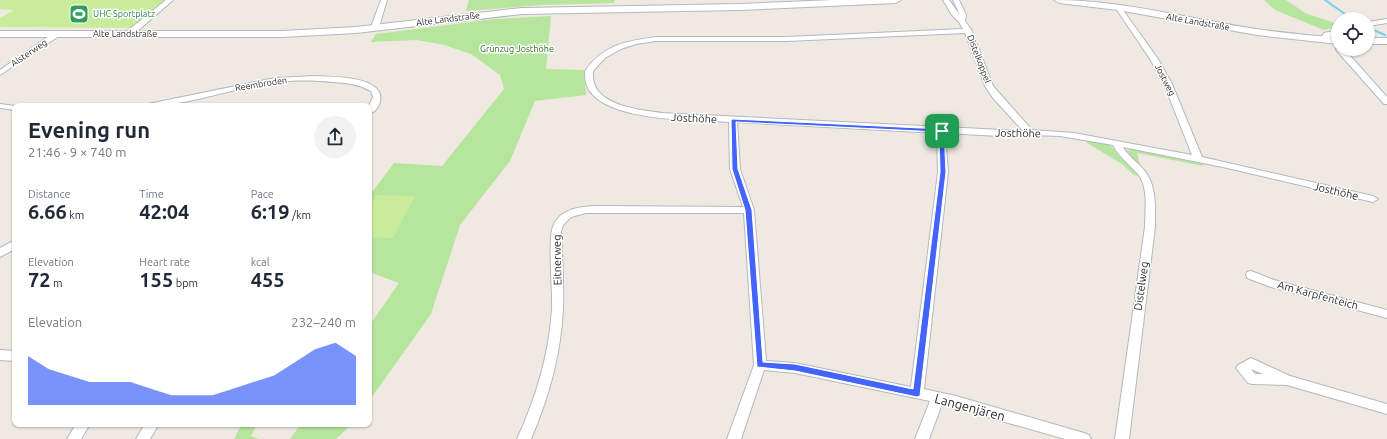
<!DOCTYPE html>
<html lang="en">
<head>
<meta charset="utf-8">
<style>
	body { margin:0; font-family:Ubuntu,sans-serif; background:#f2f2f3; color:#1f2937; height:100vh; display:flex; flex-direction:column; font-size:15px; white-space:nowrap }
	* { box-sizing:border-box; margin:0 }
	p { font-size:13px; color:#747a83 }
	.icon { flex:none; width:22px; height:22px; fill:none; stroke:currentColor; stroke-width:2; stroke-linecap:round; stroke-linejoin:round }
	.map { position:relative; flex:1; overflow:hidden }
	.drawer { position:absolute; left:12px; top:103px; width:360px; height:324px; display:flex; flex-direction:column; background:#fff; border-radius:8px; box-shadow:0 1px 3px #0004 }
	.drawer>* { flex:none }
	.fabs { position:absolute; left:1331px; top:12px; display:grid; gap:8px }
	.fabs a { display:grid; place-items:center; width:44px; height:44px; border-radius:50%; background:#fff; box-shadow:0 1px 3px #0004; font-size:20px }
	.pin { position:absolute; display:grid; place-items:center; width:34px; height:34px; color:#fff; margin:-17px; border-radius:8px; box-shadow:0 2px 6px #0006 }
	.round { display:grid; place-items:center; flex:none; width:42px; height:42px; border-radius:21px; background:#f2f2f3 }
	.headline { display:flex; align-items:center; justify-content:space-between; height:68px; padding:0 16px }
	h1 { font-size:22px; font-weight:700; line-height:30px }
	.stats { display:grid; grid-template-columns:repeat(3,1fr); gap:6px; height:68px; padding:4px 16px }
	.stats div { display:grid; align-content:center }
	.stats b { font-size:20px; font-weight:700 }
	.stats small { font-size:11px; font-weight:400 }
	.stats p { font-size:11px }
	.chart { height:112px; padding:8px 16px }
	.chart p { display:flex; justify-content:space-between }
	.chart svg { width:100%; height:72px; margin-top:4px; fill:#4264fb; opacity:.7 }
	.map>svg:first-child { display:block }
	.green { fill:#b6e59e }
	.pitch { fill:#c9ec9a }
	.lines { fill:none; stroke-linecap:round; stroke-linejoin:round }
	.stream { stroke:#75cff0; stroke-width:2 }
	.minor-casing { stroke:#b4b7c1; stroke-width:2 }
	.secondary-casing { stroke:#b4b7c1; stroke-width:2 }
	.minor { fill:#fff; fill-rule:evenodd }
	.secondary { fill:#fff; fill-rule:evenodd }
	.route { fill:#4264fb; stroke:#fff; fill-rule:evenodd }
	.labels { text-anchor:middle; stroke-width:3; stroke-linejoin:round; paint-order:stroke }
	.far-leisure-label { font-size:9px; fill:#27864d; stroke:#fff; text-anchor:start }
	.far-street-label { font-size:9px; fill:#2e2e2e; stroke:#fff }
	.far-park-label { font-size:9px; fill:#2c6e1b; stroke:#fff }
	.street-label { font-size:11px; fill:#2e2e2e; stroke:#fff }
	.near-street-label { font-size:13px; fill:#2e2e2e; stroke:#fff }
</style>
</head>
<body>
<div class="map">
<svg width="1387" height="439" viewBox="0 0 1387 439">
	<rect width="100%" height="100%" fill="#efe9e1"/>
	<g class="green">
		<path d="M469,0H615L614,3L542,5L466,11Z"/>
		<path d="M1264,0H1286L1305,13L1338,24V27L1324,30L1275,10Z"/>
		<path d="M551,16L546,69L584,70L586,95L535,101L510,161L460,225L431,314L369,401V326L399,283L369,272V196L394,163L442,166L504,89L500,75L471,54L444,45L417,40L371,42L376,34L495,19Z"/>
		<path d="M1086,140L1108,144L1112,147L1119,156L1136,170L1139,176L1134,175L1122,164L1087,143Z"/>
		<path d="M1132,149L1203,163V166L1137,153L1140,166L1129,157L1125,151Z"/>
		<path d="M242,424H257L251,436L259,439H234Z"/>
		<path d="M301,424H352L336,439H290Z"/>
	</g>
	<g class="pitch">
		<path d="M0,0H166L136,26L129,28L0,27V18L14,10L0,9Z"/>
		<path d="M377,195L415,196L393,238L369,237V208Z"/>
	</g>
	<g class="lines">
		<g class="stream">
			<path d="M1325,0L1352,19"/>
			<path d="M1369,28L1385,35"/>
		</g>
		<defs>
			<g id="minor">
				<path d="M166,0H173L132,36H126V32Z"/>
				<path d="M381,0H387L379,27L375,29L371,27Z"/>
				<path d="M943,0H949L960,15L953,0H959L966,15L965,21L972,31L993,86L1032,130L1074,133L1192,155L1164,84L1150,59L1115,7L1118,5L1120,6L1158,59L1172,84L1202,157L1373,196L1378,199L1373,202L1223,167L1123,147C1128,156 1137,162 1144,170C1157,186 1155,207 1155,227L1129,439H1115L1145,227C1145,211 1149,188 1138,174C1129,164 1119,157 1113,145L1060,136L1031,135L1017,137L945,133L948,172L924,389L956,396L1084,433L1089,435L1091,439H1065L942,404L929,439H915L930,401L795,373L764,370L741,439H727L754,365L744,213H586L571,217L563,225L561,232C562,258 564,283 563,309C561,354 549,397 531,439H517C536,398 549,355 552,309C553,291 547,236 554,224C562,209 578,207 594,206L743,207L730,169L729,122C695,120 602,122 587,86C585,82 585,76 585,71C603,45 626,41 656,37H787L963,29L959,22L952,15ZM965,33L985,86L993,98L1023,131L662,113C642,110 605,107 595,86C593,82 593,76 593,71L605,58L621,49L636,44L656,41H787ZM737,122L937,133L938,172L911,387L795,363L766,361L754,210L740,169Z"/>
				<path d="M1387,19V23L1368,26V22Z"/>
				<path d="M1338,30V34L1330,37L1326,42H1320L1319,40L1324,33Z"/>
				<path d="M55,32H58L62,34L0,75V70Z"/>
				<path d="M1338,47V49H1344L1387,97V104H1384L1337,51L1336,49Z"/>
				<path d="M315,76C332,77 363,76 376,88C385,96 379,111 369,114V106L373,97L371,91C358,84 347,83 333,82C314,80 294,80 275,82C231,88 189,106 144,106L148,104L275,78Z"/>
				<path d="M0,104L15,106H17H15V110L0,108Z"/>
				<path d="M15,240V249L0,257V248Z"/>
				<path d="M1251,271L1274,280L1387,310V318L1271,287L1247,278L1246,275L1247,272Z"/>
				<path d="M0,350L15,351V361L0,360Z"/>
				<path d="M1251,358L1290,376L1387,404V414L1287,385L1252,384L1248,383L1236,368L1238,365ZM1251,369L1263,374H1255Z"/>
				<path d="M76,424H90L81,439H67Z"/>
				<path d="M145,424H159L150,439H136Z"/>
			</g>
			<g id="secondary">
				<path d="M833,0H901L896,3L740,10L522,14L356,33L282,37H0V31H282L356,27L522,8L740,4Z"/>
				<path d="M1054,0C1123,0 1189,19 1256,29C1283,33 1311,35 1338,38V44L1257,35L1118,10L1059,3Z"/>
				<rect x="1368" y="38" width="19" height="6"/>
			</g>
		</defs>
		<use href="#minor" class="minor-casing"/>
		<use href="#secondary" class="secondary-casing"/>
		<use href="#minor" class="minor"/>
		<use href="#secondary" class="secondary"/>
	</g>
	<path class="route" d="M733,119L942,129L944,131L946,172L920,396L917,397L795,371L757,367L745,210L732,169L731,120ZM736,122L939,132L940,172L913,389L795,364L763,362L752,210L738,169Z"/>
	<defs>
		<symbol id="stadium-square" viewBox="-11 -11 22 22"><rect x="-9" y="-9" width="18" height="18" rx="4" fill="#2e9e5b" stroke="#fff"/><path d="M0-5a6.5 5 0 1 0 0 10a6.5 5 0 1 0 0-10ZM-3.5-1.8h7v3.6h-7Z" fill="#fff"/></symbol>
	</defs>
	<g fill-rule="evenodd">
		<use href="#stadium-square" x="68" y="3" width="22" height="22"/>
	</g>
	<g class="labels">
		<g class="far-leisure-label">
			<text x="93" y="17">UHC Sportplatz</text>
		</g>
		<g class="far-street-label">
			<text transform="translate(448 19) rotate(-7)" y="3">Alte Landstraße</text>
			<text transform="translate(1198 22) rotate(10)" y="3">Alte Landstraße</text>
			<text x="125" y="37">Alte Landstraße</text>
			<text transform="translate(29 53) rotate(-34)" y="3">Alsterweg</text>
			<text transform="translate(979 59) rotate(69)" y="3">Distelkoppel</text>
			<text transform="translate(1165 80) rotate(63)" y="3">Jostweg</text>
			<text transform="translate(261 84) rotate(-9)" y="3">Reembroden</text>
		</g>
		<g class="far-park-label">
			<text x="517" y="52">Grünzug Josthöhe</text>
		</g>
		<g class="street-label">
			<text transform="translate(694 118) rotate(3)" y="4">Josthöhe</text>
			<text transform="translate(1018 133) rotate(1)" y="4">Josthöhe</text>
			<text transform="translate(1336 191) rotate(13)" y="4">Josthöhe</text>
			<text transform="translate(557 260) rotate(-91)" y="4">Eitnerweg</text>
			<text transform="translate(1141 286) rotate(-82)" y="4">Distelweg</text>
			<text transform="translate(1318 295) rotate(15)" y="4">Am Karpfenteich</text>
		</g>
		<g class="near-street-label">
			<text transform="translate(970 407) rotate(15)" y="5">Langenjären</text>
		</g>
	</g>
</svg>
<div class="fabs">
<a><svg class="icon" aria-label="locate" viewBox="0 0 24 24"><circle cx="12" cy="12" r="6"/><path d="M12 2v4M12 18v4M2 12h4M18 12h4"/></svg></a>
</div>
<div class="pin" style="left:942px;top:131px;background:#1e9e55"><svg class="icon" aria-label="arrive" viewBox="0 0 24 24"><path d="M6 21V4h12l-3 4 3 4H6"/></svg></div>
<section class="drawer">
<div class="headline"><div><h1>Evening run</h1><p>21:46 · 9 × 740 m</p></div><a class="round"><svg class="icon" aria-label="share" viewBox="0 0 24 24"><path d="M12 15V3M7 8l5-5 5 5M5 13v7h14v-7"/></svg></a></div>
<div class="stats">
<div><p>Distance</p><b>6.66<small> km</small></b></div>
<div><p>Time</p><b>42:04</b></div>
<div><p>Pace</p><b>6:19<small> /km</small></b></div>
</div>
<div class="stats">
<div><p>Elevation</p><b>72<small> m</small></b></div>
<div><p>Heart rate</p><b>155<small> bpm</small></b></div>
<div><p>kcal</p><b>455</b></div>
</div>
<div class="chart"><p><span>Elevation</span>232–240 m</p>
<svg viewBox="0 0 160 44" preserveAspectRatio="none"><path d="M0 44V14L10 22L20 26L30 30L40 30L50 30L60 34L70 38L80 38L90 38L100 34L110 30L120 26L130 18L140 10L150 6L160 14V44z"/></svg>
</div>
</section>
</div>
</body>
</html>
